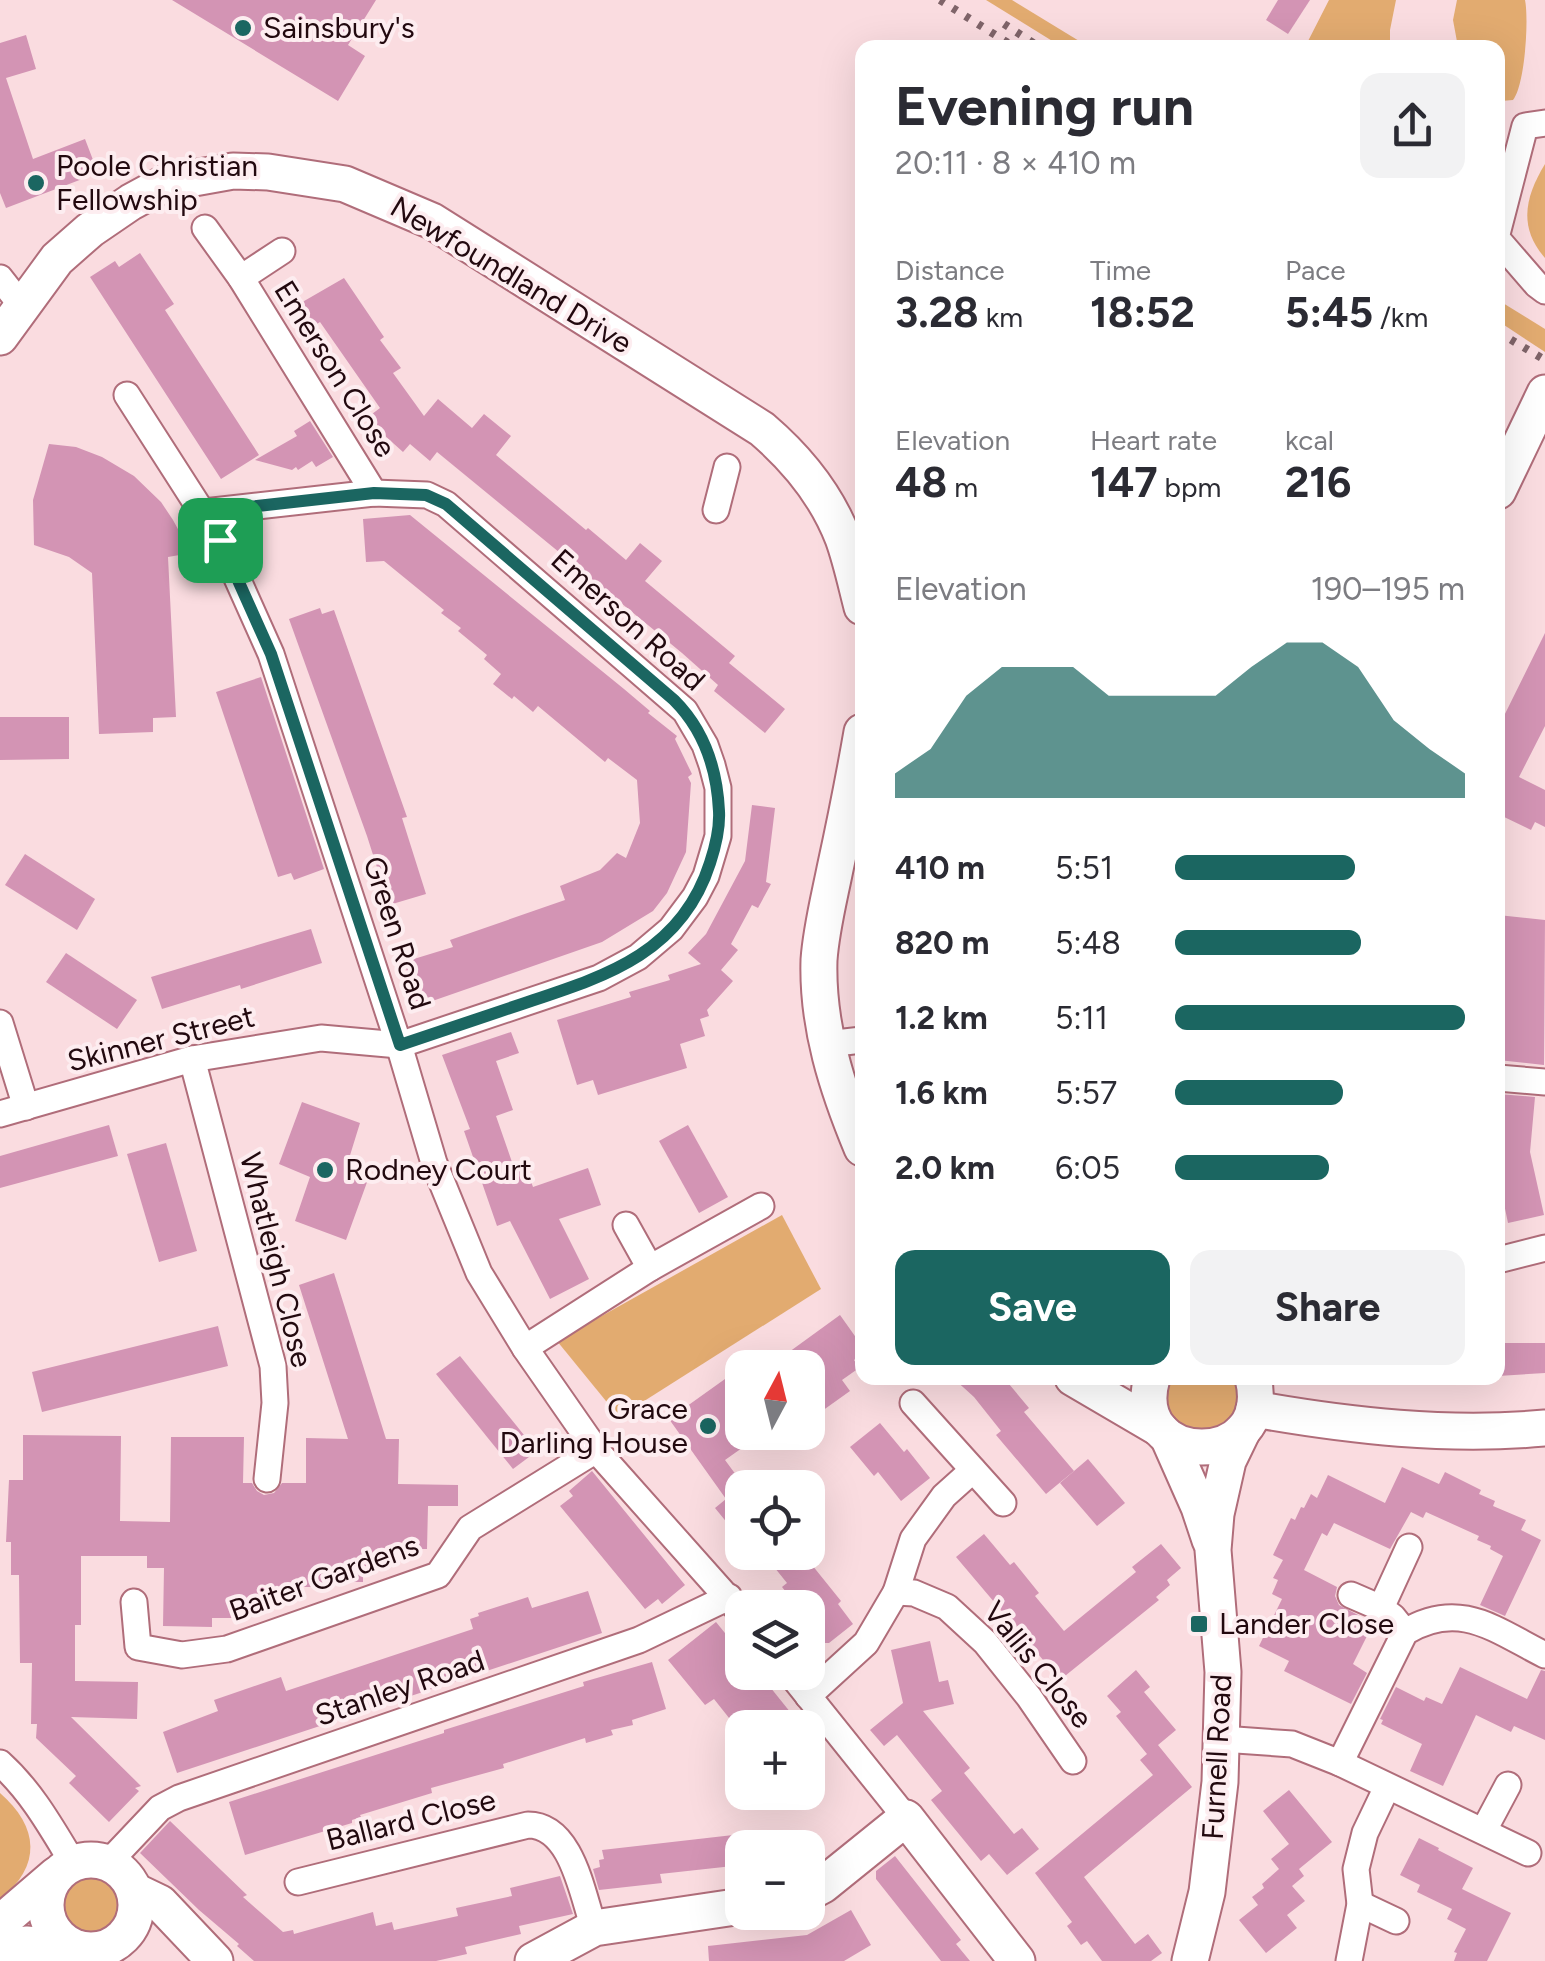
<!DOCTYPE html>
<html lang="en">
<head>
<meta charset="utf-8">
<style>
	body { margin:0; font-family:Figtree,sans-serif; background:#f2f2f3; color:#2b2b33; height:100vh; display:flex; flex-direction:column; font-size:38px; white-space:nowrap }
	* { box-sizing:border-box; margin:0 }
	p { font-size:32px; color:#7c7c81 }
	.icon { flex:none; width:55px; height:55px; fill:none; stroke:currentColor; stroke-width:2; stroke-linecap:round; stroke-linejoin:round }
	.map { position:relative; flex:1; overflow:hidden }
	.panel { position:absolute; left:855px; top:40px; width:650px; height:1345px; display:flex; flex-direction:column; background:#fff; border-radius:20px; box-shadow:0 10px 40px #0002 }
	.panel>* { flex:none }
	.needle { width:65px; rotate:7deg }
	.controls { position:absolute; left:725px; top:1350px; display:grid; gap:20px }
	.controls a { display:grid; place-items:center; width:100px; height:100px; border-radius:20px; background:#fff; box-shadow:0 10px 40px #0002; font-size:50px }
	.pin { position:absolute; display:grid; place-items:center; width:85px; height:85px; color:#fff; margin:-42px; border-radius:20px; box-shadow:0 5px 15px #0006 }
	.round { display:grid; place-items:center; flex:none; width:105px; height:105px; border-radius:20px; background:#f2f2f3 }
	.summary { display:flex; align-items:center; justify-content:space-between; height:170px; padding:0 40px }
	h1 { font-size:55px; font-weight:700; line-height:75px }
	.stats { display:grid; grid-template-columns:repeat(3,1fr); gap:15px; height:170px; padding:10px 40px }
	.stats div { display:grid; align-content:center }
	.stats b { font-size:42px; font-weight:700 }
	.stats small { font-size:28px; font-weight:400 }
	.stats p { font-size:28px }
	.chart { height:280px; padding:20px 40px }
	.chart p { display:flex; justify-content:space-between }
	.chart svg { width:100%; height:180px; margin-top:10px; fill:#1b6661; opacity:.7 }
	.primary-button { display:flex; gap:20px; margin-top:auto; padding:20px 40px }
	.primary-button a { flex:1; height:115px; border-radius:20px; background:#1b6661; color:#fff; font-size:40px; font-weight:700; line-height:115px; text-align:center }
	.primary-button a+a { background:#f2f2f3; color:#2b2b33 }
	ul { padding:0 40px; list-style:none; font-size:32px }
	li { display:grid; grid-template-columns:160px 120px 1fr; align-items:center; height:75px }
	li i { height:25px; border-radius:12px; background:#1b6661 }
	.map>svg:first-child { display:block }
	.green { fill:#e2ab70 }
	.building { fill:#d394b4 }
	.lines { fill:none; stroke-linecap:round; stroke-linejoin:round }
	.street-casing { stroke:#b06d7a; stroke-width:29 }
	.secondary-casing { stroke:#b06d7a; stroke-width:39 }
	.street { stroke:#fff; stroke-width:25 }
	.secondary { stroke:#fff; stroke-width:35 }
	.rail { stroke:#7f6469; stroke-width:8; stroke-dasharray:5 10; stroke-linecap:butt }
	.route-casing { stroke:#fff; stroke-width:20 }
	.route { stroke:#1b6661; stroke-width:12 }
	.poi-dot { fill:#1b6661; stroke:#fdedf0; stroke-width:4 }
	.labels { text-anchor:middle; stroke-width:8; stroke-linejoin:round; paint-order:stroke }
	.poi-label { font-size:30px; fill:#22090f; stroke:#fdedf0; text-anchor:start }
	.street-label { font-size:30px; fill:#22090f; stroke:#fdedf0 }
</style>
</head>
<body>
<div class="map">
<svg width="1545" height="1961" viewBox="0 0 1545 1961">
	<rect width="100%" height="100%" fill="#fadce0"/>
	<g class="green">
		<path d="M986,0H1012L1089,47H1062Z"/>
		<path d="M1329,0H1396L1390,30V47H1305Z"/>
		<path d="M1457,0H1525C1529,19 1525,85 1513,100L1501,101L1498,98V48L1458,47L1453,20Z"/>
		<path d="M1545,164V258C1518,227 1525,197 1545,164Z"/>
		<path d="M1498,300L1545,329V352L1498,321Z"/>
		<path d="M782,1215L821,1289L619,1417L557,1341Z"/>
		<path d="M1166,1378H1238L1243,1393L1226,1427L1186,1431L1166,1413Z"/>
		<path d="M0,1793C39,1827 42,1866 0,1899Z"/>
		<circle cx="91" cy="1905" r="29"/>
	</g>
	<g class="building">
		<path d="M172,0H376L348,45L365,56L338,101Z"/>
		<path d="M1278,0H1310L1288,34L1266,20Z"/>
		<path d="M26,35L36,69L6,78L33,159L85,139L98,173L6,208L0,193V43Z"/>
		<path d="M140,253L174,304L165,310L259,455L221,479L90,277L115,261L119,267Z"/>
		<path d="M344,278L384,337L380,340L401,368L393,373L424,416L438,399L472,428L484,414L511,436L496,455L586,530L588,528L626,560L640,543L662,561L645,581L735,656L729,663L785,709L765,733L714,691L718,685L682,653L437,452L430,461L410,444L403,452L383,434L381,435L368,417L380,408L320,322L306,331L292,308Z"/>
		<path d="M310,421L333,457L316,467L312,461L298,470L296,467L292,470L255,460L297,436L294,431Z"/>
		<path d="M49,444L76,447L102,457L134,476L161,502L173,520L191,553L168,557L176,717L153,718V732L99,734L92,573L69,557L34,545L33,500Z"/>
		<path d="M410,515L624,689L650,711L648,713L677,736L675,739L692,774L688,777L691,783L686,852L667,893L653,911L602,942L418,1006L404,962L453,947L450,940L565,900L560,886L600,870L617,853L626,858L640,823L637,780L608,758L605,762L538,706L533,712L514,696L512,699L502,691L493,684L501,674L484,659L487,655L458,631L461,628L441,613L444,610L384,561L366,562L363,519Z"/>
		<path d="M320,608L322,614L334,610L407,817L402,818L426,894L389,905L367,836L289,619Z"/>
		<path d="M1545,633V726L1519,777L1545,790V827L1535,822L1531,830L1500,815L1498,821V728Z"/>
		<path d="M261,677L324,869L294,880L291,873L278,877L216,692Z"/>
		<path d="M0,717H69V759L0,760Z"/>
		<path d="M752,805L775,808L766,882L771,884L758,908L752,905L731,944L738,950L721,970L733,981L707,1010L709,1016L700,1019L705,1036L680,1044L687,1068L598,1095L593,1080L577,1085L557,1020L631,997L629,992L670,980L668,975L701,964L688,953L706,934L745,861Z"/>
		<path d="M25,854L95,899L77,930L5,885Z"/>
		<path d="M1498,915L1545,920L1544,1065L1498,1060V1017L1501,985H1498Z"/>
		<path d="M311,929L322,963L241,989L240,985L162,1009L151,977Z"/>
		<path d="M66,953L137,1000L117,1029L46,982Z"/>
		<path d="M511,1032L519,1053L496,1061L513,1110L496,1116L513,1165L524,1161L533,1187L588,1168L601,1205L559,1219L589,1279L550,1299L510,1221L497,1226L464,1131L470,1129L442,1055Z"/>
		<path d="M1498,1094L1535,1097L1530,1152L1544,1215L1508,1223L1498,1175Z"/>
		<path d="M302,1102L360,1123L347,1165L370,1174L346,1240L295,1221L310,1177L279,1164Z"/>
		<path d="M109,1125L118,1156L0,1188V1156Z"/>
		<path d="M688,1125L728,1197L699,1213L659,1141Z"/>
		<path d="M166,1143L197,1251L159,1262L127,1154Z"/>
		<path d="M334,1273L386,1439H399L398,1484L458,1485V1506H428L427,1549H396V1566H363V1582H323V1587H293V1604L242,1603V1618H212V1627L163,1626L164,1568H147V1556H81V1625H75V1681L138,1682L137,1719L71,1717L141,1786L135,1788L139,1791L109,1822L69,1783L76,1776L36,1738L37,1724H31L32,1663H20L19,1575H11V1542H6L9,1480H23V1435L121,1436L120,1521L170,1522L171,1437H244L243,1483H252L257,1491L264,1495L274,1493L282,1483H306V1438L348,1439L299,1285Z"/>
		<path d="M840,1315L862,1346V1353L854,1360L859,1368L842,1380L850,1391L808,1421V1368H767Z"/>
		<path d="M218,1326L228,1366L42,1412L32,1372Z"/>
		<path d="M1498,1343H1545V1373L1498,1376Z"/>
		<path d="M460,1356L537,1451L513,1469L436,1374Z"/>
		<path d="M732,1374L742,1389V1448L725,1460L742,1483V1541L715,1508L726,1499L669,1419Z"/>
		<path d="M953,1378H1004L1029,1408L1024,1412L1074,1471L1046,1494L996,1435L1001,1431L974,1397Z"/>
		<path d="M880,1423L904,1452L907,1449L930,1478L901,1501L878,1472L874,1476L850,1447Z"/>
		<path d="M1088,1459L1125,1503L1097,1526L1060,1483Z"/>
		<path d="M1402,1467L1439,1484L1445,1472L1481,1490L1479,1494L1495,1501L1493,1506L1526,1520L1521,1530L1541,1540L1505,1616L1480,1605L1503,1556L1490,1549L1491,1546L1477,1540L1479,1536L1426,1512L1423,1518L1411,1512L1390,1549L1334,1523L1327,1536L1322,1533L1304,1570L1337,1587L1335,1596L1339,1605L1360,1616L1358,1620L1372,1626L1353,1664L1367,1673L1351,1704L1284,1671L1289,1661L1259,1646L1282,1599L1272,1594L1278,1580L1273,1578L1283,1560L1273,1555L1291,1518L1295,1520L1301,1507L1304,1508L1311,1494L1317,1498L1328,1475L1385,1503Z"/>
		<path d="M592,1471L685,1585L662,1604L658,1599L645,1609L560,1506L573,1496L569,1491Z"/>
		<path d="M984,1534L1010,1565L1014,1562L1039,1593L1035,1596L1064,1631L1136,1572L1132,1567L1161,1544L1181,1568L1167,1580L1170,1585L1156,1597L1159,1600L1060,1680L956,1557Z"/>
		<path d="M762,1552H798L808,1564V1560L841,1601L838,1604L853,1624L829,1643H821L808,1627L811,1625L808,1620V1608L798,1607L782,1587L787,1583Z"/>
		<path d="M588,1591L602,1633L177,1773L163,1732L218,1711L214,1700L281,1677L286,1691L473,1629L470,1619L479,1616L478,1613L528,1597L532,1608Z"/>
		<path d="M716,1622L742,1654V1672H758L803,1728H737L714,1699L705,1705L668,1660Z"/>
		<path d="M930,1641L939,1682L948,1680L954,1704L923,1711L970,1768L964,1773L1014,1834L1022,1828L1039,1849L1007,1875L989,1854L981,1861L931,1800L942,1791L897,1735L884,1746L870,1730L903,1703L891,1650Z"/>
		<path d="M652,1662L666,1709L632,1720L633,1725L611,1730L613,1735L586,1743L585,1738L503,1764L504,1768L431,1788L432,1793L360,1815L361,1817L352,1820V1823L245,1855L229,1802L444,1733V1730L584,1686L583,1682Z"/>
		<path d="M1460,1667L1527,1699L1541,1670L1545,1671V1740L1514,1726L1511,1732L1476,1715L1443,1786L1410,1771L1422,1744L1381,1724L1383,1720L1380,1719L1396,1687L1424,1701L1426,1697L1442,1704Z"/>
		<path d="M1136,1670L1150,1687L1144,1692L1176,1730L1158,1745L1192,1787L1084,1877L1135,1944L1148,1934L1162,1953L1151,1961H1102L1087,1941L1081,1945L1067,1926L1072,1922L1035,1873L1153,1775L1140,1760L1147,1754L1116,1716L1121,1712L1107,1696Z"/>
		<path d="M1289,1790L1332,1842L1299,1869L1304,1876L1292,1886L1305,1901L1287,1915L1297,1928L1266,1953L1239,1920L1258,1905L1252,1897L1264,1888L1262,1884L1279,1869L1271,1859L1289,1844L1263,1811Z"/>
		<path d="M170,1821L247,1895L243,1897L283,1932L293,1930L294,1934L373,1912L376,1926L392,1922L394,1930L458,1916L456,1908L512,1896L510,1888L560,1876L573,1914L519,1926L521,1934L465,1947L467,1954L436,1961H254L237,1946L239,1944L199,1910L140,1853Z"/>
		<path d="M742,1834V1865L660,1874L662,1883L599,1890L593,1869L600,1867L599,1860L604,1859L602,1850Z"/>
		<path d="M1419,1838L1439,1848L1438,1850L1473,1868L1462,1889L1511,1913L1487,1961H1454L1457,1953L1454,1952L1466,1929L1447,1919L1452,1909L1417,1892L1420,1885L1400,1875Z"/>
		<path d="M895,1856L961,1940L956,1944L970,1961H941L876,1879V1871Z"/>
		<path d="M851,1910L871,1945L844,1961H709L708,1946L807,1935Z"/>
	</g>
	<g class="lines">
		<defs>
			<g id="street">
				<path d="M205,228L241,278L374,493"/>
				<path d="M1498,230L1525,126L1545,123"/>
				<path d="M1498,240L1537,285L1545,291"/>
				<path d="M0,278L22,306"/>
				<path d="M241,278L282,251"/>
				<path d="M127,395L220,540L271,654L399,1045L434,1163L479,1273L525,1348L596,1450L742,1614"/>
				<path d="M716,510L727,467"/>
				<path d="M0,1023L26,1107"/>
				<path d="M827,1044L862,1040"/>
				<path d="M192,1059L273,1366L275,1403L267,1479"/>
				<path d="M1498,1078L1545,1082"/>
				<path d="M0,1114L192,1059L321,1038L399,1045L599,978L638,957L671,929L695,897L706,876L718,836V788L712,765L705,745L685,711L446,504L427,495L374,493L204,512"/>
				<path d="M626,1225L650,1268"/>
				<path d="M1498,1260L1545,1248"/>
				<path d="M525,1348L650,1268L761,1206"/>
				<path d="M913,1403L1003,1503"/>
				<path d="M896,1592L914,1593L947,1607L985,1642L1029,1697L1073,1761"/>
				<path d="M1351,1595L1381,1608"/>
				<path d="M134,1602L138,1647L182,1655L227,1649L438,1575L470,1528L596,1450"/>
				<path d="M1405,1632L1393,1617L1381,1608L1409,1547"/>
				<path d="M789,1672L906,1818"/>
				<path d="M808,1696L866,1643L896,1592L913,1539L944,1496L973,1470"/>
				<path d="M1222,1739L1292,1744L1340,1763L1528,1853"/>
				<path d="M0,1763C32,1792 51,1827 73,1863"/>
				<path d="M1340,1763L1405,1632C1460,1599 1495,1630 1545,1655"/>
				<path d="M1484,1830L1508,1785"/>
				<path d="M108,1863L160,1808L179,1798L639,1640L729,1597"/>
				<path d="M298,1882L528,1825C572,1825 582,1894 594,1928"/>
				<path d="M1360,1904L1396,1921"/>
				<path d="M1349,1961L1360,1904L1356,1869L1365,1833L1387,1787"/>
			</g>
			<g id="secondary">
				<path d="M0,337L57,259L90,230L131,202L166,183L233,171L268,172L345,184L432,221L762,429C797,459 826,494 843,538C851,560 856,584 862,607"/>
				<path d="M1498,491L1545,393"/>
				<path d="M862,732C854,778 845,823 835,869C829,899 821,930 819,960C817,1026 837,1088 862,1148"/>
				<path d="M1073,1378L1160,1429"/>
				<path d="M1152,1378C1126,1469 1276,1471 1253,1378"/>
				<path d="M1254,1409C1350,1426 1448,1437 1545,1428"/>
				<path d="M1168,1437L1199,1507L1210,1540"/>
				<circle cx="91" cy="1905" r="45"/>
				<path d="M135,1891L160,1903L215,1961"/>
				<path d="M808,1893L823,1885L906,1818L1017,1961"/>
				<path d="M0,1923L56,1875"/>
				<path d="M0,1951L26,1944L80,1949"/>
				<path d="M533,1961L594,1928L742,1906"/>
				<path d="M1190,1961L1207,1892L1220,1782L1223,1672L1213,1550L1216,1514L1228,1461L1243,1430"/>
			</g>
		</defs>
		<use href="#street" class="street-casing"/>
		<use href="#secondary" class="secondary-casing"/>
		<use href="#street" class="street"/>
		<use href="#secondary" class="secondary"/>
		<g class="rail">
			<path d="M940,0L1016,48"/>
			<path d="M1004,24L1041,48"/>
			<path d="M1498,332L1545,360"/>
		</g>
	</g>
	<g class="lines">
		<defs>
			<path id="route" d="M374,493L426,495L446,504L674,700C704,730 717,769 719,811C720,829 716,845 710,863C680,957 599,978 516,1006C477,1019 438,1032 400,1045L271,654L220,540L204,512Z"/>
		</defs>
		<use href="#route" class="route-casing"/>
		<use href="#route" class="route"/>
	</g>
	<g class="poi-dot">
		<circle cx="243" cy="28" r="10"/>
		<circle cx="36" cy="183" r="10"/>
		<circle cx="325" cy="1170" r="10"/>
		<circle cx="708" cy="1426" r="10"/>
		<rect x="1189" y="1614" width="20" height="20" rx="5"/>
	</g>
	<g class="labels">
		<g class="poi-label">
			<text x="263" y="38">Sainsbury's</text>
			<text x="56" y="176">Poole Christian<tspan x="56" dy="34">Fellowship</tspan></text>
			<text x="345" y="1180">Rodney Court</text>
			<text x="688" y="1419" text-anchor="end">Grace<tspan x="688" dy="34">Darling House</tspan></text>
			<text x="1219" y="1634">Lander Close</text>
		</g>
		<g class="street-label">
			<text transform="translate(511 275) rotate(31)" y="10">Newfoundland Drive</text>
			<text transform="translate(335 369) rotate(58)" y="10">Emerson Close</text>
			<text transform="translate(628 620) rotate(42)" y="10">Emerson Road</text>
			<text transform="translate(397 933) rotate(72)" y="10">Green Road</text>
			<text transform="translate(161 1039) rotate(-14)" y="10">Skinner Street</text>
			<text transform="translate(276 1260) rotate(76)" y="10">Whatleigh Close</text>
			<text transform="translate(324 1578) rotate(-20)" y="10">Baiter Gardens</text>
			<text transform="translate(1038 1665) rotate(51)" y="10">Vallis Close</text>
			<text transform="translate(400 1688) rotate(-19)" y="10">Stanley Road</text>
			<text transform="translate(1217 1757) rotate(-87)" y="10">Furnell Road</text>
			<text transform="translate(411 1820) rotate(-14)" y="10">Ballard Close</text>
		</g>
	</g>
</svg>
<div class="controls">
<a><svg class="needle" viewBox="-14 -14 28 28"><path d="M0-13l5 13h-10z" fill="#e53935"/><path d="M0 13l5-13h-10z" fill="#7c7c81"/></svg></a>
<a><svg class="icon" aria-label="locate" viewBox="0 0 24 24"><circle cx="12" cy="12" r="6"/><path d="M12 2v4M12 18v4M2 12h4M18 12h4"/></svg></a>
<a><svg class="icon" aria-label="layers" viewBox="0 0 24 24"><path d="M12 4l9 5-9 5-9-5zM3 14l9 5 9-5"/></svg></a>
<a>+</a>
<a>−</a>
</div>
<div class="pin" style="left:220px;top:540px;background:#1e9e55"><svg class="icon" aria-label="arrive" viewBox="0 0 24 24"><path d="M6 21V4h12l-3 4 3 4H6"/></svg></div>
<section class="panel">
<div class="summary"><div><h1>Evening run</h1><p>20:11 · 8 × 410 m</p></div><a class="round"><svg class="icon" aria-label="share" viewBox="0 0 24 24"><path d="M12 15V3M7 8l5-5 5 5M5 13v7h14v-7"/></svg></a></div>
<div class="stats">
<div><p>Distance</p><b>3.28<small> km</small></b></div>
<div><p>Time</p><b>18:52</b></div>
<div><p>Pace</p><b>5:45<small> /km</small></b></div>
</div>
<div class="stats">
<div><p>Elevation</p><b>48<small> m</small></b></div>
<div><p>Heart rate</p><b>147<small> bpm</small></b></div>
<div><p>kcal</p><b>216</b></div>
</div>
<div class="chart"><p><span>Elevation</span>190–195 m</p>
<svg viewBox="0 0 160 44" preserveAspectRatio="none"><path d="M0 44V38L10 32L20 19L30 12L40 12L50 12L60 19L70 19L80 19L90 19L100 12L110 6L120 6L130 12L140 25L150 32L160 38V44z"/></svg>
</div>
<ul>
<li><b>410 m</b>5:51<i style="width:62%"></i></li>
<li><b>820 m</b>5:48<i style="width:64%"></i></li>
<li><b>1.2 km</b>5:11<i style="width:100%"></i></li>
<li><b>1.6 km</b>5:57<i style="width:58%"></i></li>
<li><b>2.0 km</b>6:05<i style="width:53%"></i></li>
</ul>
<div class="primary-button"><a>Save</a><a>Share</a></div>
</section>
</div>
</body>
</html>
